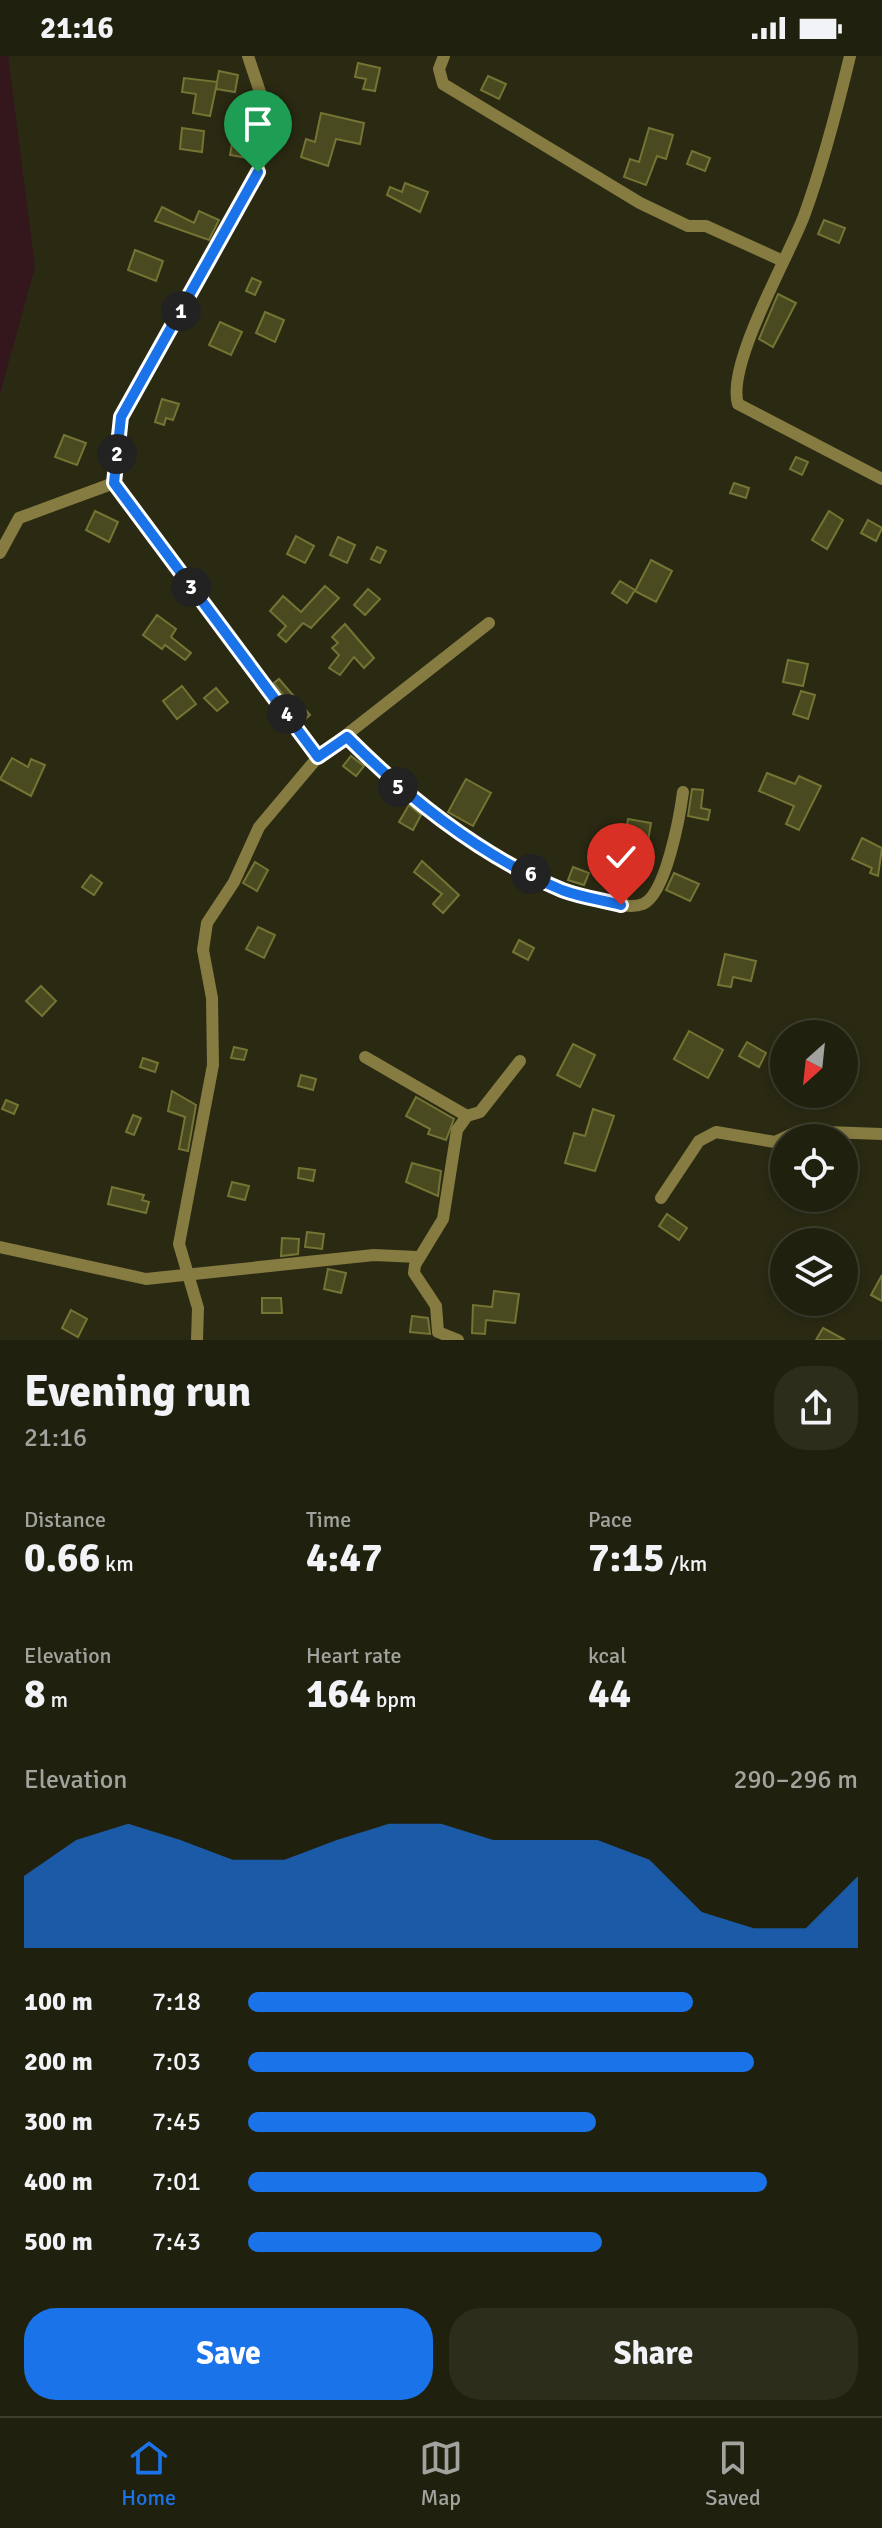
<!DOCTYPE html>
<html lang="en">
<head>
<meta charset="utf-8">
<style>
	body { margin:0; font-family:Signika,sans-serif; background:#2d2d1c; color:#f1f3f6; height:100vh; display:flex; flex-direction:column; font-size:30px; white-space:nowrap }
	* { box-sizing:border-box; margin:0 }
	p { font-size:26px; color:#a2a39e }
	.icon { flex:none; width:44px; height:44px; fill:none; stroke:currentColor; stroke-width:2; stroke-linecap:round; stroke-linejoin:round }
	.map { position:relative; height:1284px; overflow:hidden }
	.sheet { display:flex; flex-direction:column; background:#20200e; flex:1 }
	.sheet>* { flex:none }
	.needle { width:52px; rotate:207deg }
	.tools { position:absolute; left:770px; top:964px; display:grid; gap:16px }
	.tools a { display:grid; place-items:center; width:88px; height:88px; border-radius:50%; background:#20200e; box-shadow:0 4px 12px #0003,0 0 0 2px #3d3e2e; font-size:40px }
	.pin { position:absolute; display:grid; place-items:center; width:68px; height:68px; color:#fff; margin:-82px -34px; border-radius:50% 50% 50% 0; rotate:-45deg; box-shadow:0 0 8px #0007 }
	.pin .icon { rotate:45deg }
	.km { position:absolute; width:40px; height:40px; margin:-20px; border-radius:50%; background:#222; color:#fff; font-size:22px; line-height:40px; text-align:center }
	.round { display:grid; place-items:center; flex:none; width:84px; height:84px; border-radius:32px; background:#2d2d1c }
	.head { display:flex; align-items:center; justify-content:space-between; height:136px; padding:0 24px }
	h1 { font-size:44px; font-weight:700; line-height:60px }
	.figures { display:grid; grid-template-columns:repeat(3,1fr); gap:12px; height:136px; padding:8px 24px }
	.figures div { display:grid; align-content:center }
	.figures b { font-size:40px; font-weight:700 }
	.figures small { font-size:22px; font-weight:400 }
	.figures p { font-size:22px }
	.chart { height:224px; padding:16px 24px }
	.chart p { display:flex; justify-content:space-between }
	.chart svg { width:100%; height:144px; margin-top:8px; fill:#1a73e8; opacity:.7 }
	.primary-button { display:flex; gap:16px; margin-top:auto; padding:16px 24px }
	.primary-button a { flex:1; height:92px; border-radius:32px; background:#1a73e8; color:#fff; font-size:32px; font-weight:700; line-height:92px; text-align:center }
	.primary-button a+a { background:#2d2d1c; color:#f1f3f6 }
	ul { padding:0 24px; list-style:none; font-size:26px }
	li { display:grid; grid-template-columns:128px 96px 1fr; align-items:center; height:60px }
	li i { height:20px; border-radius:10px; background:#1a73e8 }
	.status { display:flex; justify-content:space-between; align-items:center; height:56px; padding:0 40px; background:#20200e; direction:ltr }
	.status svg { height:22px; fill:currentColor }
	.tabs { display:flex; justify-content:space-around; align-items:center; height:112px; border-top:2px solid #3d3e2e; background:#20200e; font-size:22px; color:#a2a39e }
	.tabs a { display:grid; justify-items:center; gap:4px }
	.tabs .current { color:#1a73e8 }
	.map>svg:first-child { display:block }
	.green { fill:#34161d }
	.building { fill:#4a4a20; stroke:#747434; stroke-width:2 }
	.lines { fill:none; stroke-linecap:round; stroke-linejoin:round }
	.minor { stroke:#867b41; stroke-width:12 }
	.route-casing { stroke:#fff; stroke-width:16 }
	.route { stroke:#1a73e8; stroke-width:10 }
</style>
</head>
<body>
<div class="status"><b>21:16</b><svg viewBox="0 0 49 12"><path d="M0 12V9h3v3zM5 12V6h3v6zM10 12V3h3v9zM15 12V0h3v12zM26 1h20v11H26zM47 4h2v5h-2z"/></svg></div>
<div class="map">
<svg width="882" height="1284" viewBox="0 0 882 1284">
	<rect width="100%" height="100%" fill="#2a2a13"/>
	<path class="green" d="M0,0H8L35,211L0,338Z"/>
	<g class="building">
		<path d="M358,7L380,12L375,35L363,33L366,23L355,21Z"/>
		<path d="M219,15L238,19L235,36L216,33L217,27L210,60L193,57L196,38L182,36L184,22L217,26Z"/>
		<path d="M488,20L506,28L499,43L481,34Z"/>
		<path d="M321,57L364,67L360,88L336,83L328,110L301,101L306,83L315,86Z"/>
		<path d="M182,72L204,75L202,96L180,93Z"/>
		<path d="M649,72L673,79L666,103L657,100L646,129L624,121L630,103L639,106Z"/>
		<path d="M233,82L251,85L248,102L230,99Z"/>
		<path d="M692,95L710,102L705,115L687,108Z"/>
		<path d="M405,127L428,136L420,156L387,139L390,131L402,136Z"/>
		<path d="M162,151L194,167L199,155L219,164L209,184L155,165Z"/>
		<path d="M824,164L845,172L839,187L818,178Z"/>
		<path d="M135,194L163,205L156,225L128,214Z"/>
		<path d="M252,222L261,226L255,239L246,235Z"/>
		<path d="M778,238L796,247L773,291L759,283Z"/>
		<path d="M265,256L284,264L275,286L256,277Z"/>
		<path d="M220,266L242,276L231,299L209,289Z"/>
		<path d="M162,343L179,348L173,364L166,362L164,369L155,366Z"/>
		<path d="M64,379L86,387L77,409L55,401Z"/>
		<path d="M796,401L808,406L802,419L790,413Z"/>
		<path d="M734,427L749,432L746,442L730,437Z"/>
		<path d="M95,455L118,466L109,486L86,474Z"/>
		<path d="M829,455L843,464L827,493L812,484Z"/>
		<path d="M868,464L882,472L876,485L861,477Z"/>
		<path d="M296,480L314,490L305,507L287,498Z"/>
		<path d="M338,481L355,489L347,507L330,499Z"/>
		<path d="M377,491L386,495L380,507L371,503Z"/>
		<path d="M651,504L672,515L656,546L635,535Z"/>
		<path d="M620,525L635,534L627,547L612,537Z"/>
		<path d="M325,530L339,542L311,572L303,567L286,586L278,579L286,570L270,555L283,540L301,556Z"/>
		<path d="M368,533L380,543L365,559L354,549Z"/>
		<path d="M157,559L176,573L171,581L191,597L185,604L165,589L162,593L143,579Z"/>
		<path d="M345,568L374,602L364,612L354,601L340,619L329,612L339,599L332,592L338,587L332,581Z"/>
		<path d="M788,604L808,608L803,630L783,626Z"/>
		<path d="M279,623L310,659L303,665L274,627Z"/>
		<path d="M182,630L196,648L177,663L163,645Z"/>
		<path d="M216,632L228,646L217,655L204,642Z"/>
		<path d="M801,635L815,639L808,663L793,658Z"/>
		<path d="M351,700L364,710L356,720L343,710Z"/>
		<path d="M12,702L28,711L31,703L45,709L31,740L0,723Z"/>
		<path d="M767,717L795,728L799,720L821,730L799,774L786,768L794,750L759,735Z"/>
		<path d="M466,723L491,737L473,770L448,756Z"/>
		<path d="M692,733L703,734L701,752L710,754L708,764L688,760Z"/>
		<path d="M409,749L421,759L413,774L399,766Z"/>
		<path d="M628,763L651,767L647,791L624,788Z"/>
		<path d="M862,782L882,792L878,820L870,817L872,812L852,803Z"/>
		<path d="M422,805L459,839L443,857L433,848L442,838L414,816Z"/>
		<path d="M255,806L268,814L257,835L243,827Z"/>
		<path d="M573,811L589,817L584,829L568,824Z"/>
		<path d="M674,817L699,828L690,845L666,834Z"/>
		<path d="M91,819L102,827L94,839L82,831Z"/>
		<path d="M258,871L275,879L264,902L246,893Z"/>
		<path d="M519,884L534,892L528,904L513,896Z"/>
		<path d="M725,898L756,905L751,925L733,921L731,931L718,929Z"/>
		<path d="M41,930L56,945L42,960L26,945Z"/>
		<path d="M689,975L723,994L708,1022L674,1003Z"/>
		<path d="M747,986L766,997L759,1011L739,1000Z"/>
		<path d="M573,988L595,999L580,1031L557,1019Z"/>
		<path d="M234,991L247,994L244,1004L231,1002Z"/>
		<path d="M143,1002L158,1007L155,1016L140,1011Z"/>
		<path d="M301,1019L316,1023L313,1034L298,1030Z"/>
		<path d="M172,1035L196,1049L188,1095L179,1093L185,1061L168,1055Z"/>
		<path d="M416,1041L454,1063L446,1084L428,1078L430,1073L406,1060Z"/>
		<path d="M6,1044L18,1049L14,1058L2,1053Z"/>
		<path d="M593,1053L614,1060L595,1115L565,1107L574,1077L585,1080Z"/>
		<path d="M133,1059L141,1062L134,1079L126,1076Z"/>
		<path d="M412,1107L441,1115L438,1140L406,1126Z"/>
		<path d="M299,1112L315,1114L313,1125L298,1122Z"/>
		<path d="M232,1126L249,1130L245,1144L228,1140Z"/>
		<path d="M112,1131L144,1139L142,1144L149,1146L146,1157L108,1148Z"/>
		<path d="M667,1158L687,1172L679,1184L659,1170Z"/>
		<path d="M307,1176L324,1178L322,1193L305,1191Z"/>
		<path d="M282,1182L299,1183L298,1198L281,1200Z"/>
		<path d="M328,1213L346,1217L341,1237L324,1233Z"/>
		<path d="M882,1219V1245L871,1239Z"/>
		<path d="M494,1235L519,1238L515,1267L486,1264L485,1278L472,1277L473,1249L492,1251Z"/>
		<path d="M262,1242H281L282,1257H262Z"/>
		<path d="M71,1254L87,1263L78,1281L62,1272Z"/>
		<path d="M412,1260L428,1262L430,1278L410,1276Z"/>
		<path d="M823,1272L845,1284H816Z"/>
	</g>
	<g class="lines">
		<g class="minor">
			<path d="M444,0L439,13L443,28L640,147L688,170H706L783,205"/>
			<path d="M850,0C837,54 823,108 804,160C788,202 726,309 738,348L882,423"/>
			<path d="M114,427L318,701L489,567"/>
			<path d="M0,497L19,462L114,427L121,361L258,116L267,57L248,0"/>
			<path d="M347,681C418,751 502,819 601,844C613,847 630,853 643,848C666,838 680,759 683,736"/>
			<path d="M365,1001L467,1060"/>
			<path d="M661,1142L699,1085L716,1076L775,1086L799,1075L882,1078"/>
			<path d="M0,1191L146,1223L374,1199L417,1201"/>
			<path d="M197,1284L198,1252L179,1188L213,1009L212,942L203,894L207,867L234,826L259,771L318,701"/>
			<path d="M458,1284L438,1276L436,1250L414,1217L415,1209L443,1163L457,1074L467,1060L480,1056L520,1005"/>
		</g>
	</g>
	<g class="lines">
		<defs>
			<path id="route" d="M258,116L121,361L114,427L318,701L347,681C409,743 480,800 562,834C580,841 602,844 621,849"/>
		</defs>
		<use href="#route" class="route-casing"/>
		<use href="#route" class="route"/>
	</g>
</svg>
<div class="tools">
<a><svg class="needle" viewBox="-14 -14 28 28"><path d="M0-13l5 13h-10z" fill="#e53935"/><path d="M0 13l5-13h-10z" fill="#a2a39e"/></svg></a>
<a><svg class="icon" aria-label="locate" viewBox="0 0 24 24"><circle cx="12" cy="12" r="6"/><path d="M12 2v4M12 18v4M2 12h4M18 12h4"/></svg></a>
<a><svg class="icon" aria-label="layers" viewBox="0 0 24 24"><path d="M12 4l9 5-9 5-9-5zM3 14l9 5 9-5"/></svg></a>
</div>
<div class="pin" style="left:258px;top:116px;background:#1e9e55"><svg class="icon" aria-label="arrive" viewBox="0 0 24 24"><path d="M6 21V4h12l-3 4 3 4H6"/></svg></div>
<div class="pin" style="left:621px;top:849px;background:#d93025"><svg class="icon" aria-label="check" viewBox="0 0 24 24"><path d="M5 12l5 5 9-10"/></svg></div>
<b class="km" style="left:181px;top:255px">1</b>
<b class="km" style="left:117px;top:398px">2</b>
<b class="km" style="left:191px;top:531px">3</b>
<b class="km" style="left:287px;top:658px">4</b>
<b class="km" style="left:398px;top:731px">5</b>
<b class="km" style="left:531px;top:818px">6</b>
</div>
<section class="sheet">
<div class="head"><div><h1>Evening run</h1><p>21:16</p></div><a class="round"><svg class="icon" aria-label="share" viewBox="0 0 24 24"><path d="M12 15V3M7 8l5-5 5 5M5 13v7h14v-7"/></svg></a></div>
<div class="figures">
<div><p>Distance</p><b>0.66<small> km</small></b></div>
<div><p>Time</p><b>4:47</b></div>
<div><p>Pace</p><b>7:15<small> /km</small></b></div>
</div>
<div class="figures">
<div><p>Elevation</p><b>8<small> m</small></b></div>
<div><p>Heart rate</p><b>164<small> bpm</small></b></div>
<div><p>kcal</p><b>44</b></div>
</div>
<div class="chart"><p><span>Elevation</span>290–296 m</p>
<svg viewBox="0 0 160 44" preserveAspectRatio="none"><path d="M0 44V22L10 11L20 6L30 11L40 17L50 17L60 11L70 6L80 6L90 11L100 11L110 11L120 17L130 33L140 38L150 38L160 22V44z"/></svg>
</div>
<ul>
<li><b>100 m</b>7:18<i style="width:73%"></i></li>
<li><b>200 m</b>7:03<i style="width:83%"></i></li>
<li><b>300 m</b>7:45<i style="width:57%"></i></li>
<li><b>400 m</b>7:01<i style="width:85%"></i></li>
<li><b>500 m</b>7:43<i style="width:58%"></i></li>
</ul>
<div class="primary-button"><a>Save</a><a>Share</a></div>
</section>
<nav class="tabs">
<a class="current"><svg class="icon" aria-label="home" viewBox="0 0 24 24"><path d="M3 11l9-7 9 7M6 9v11h12V9"/></svg>Home</a>
<a><svg class="icon" aria-label="map" viewBox="0 0 24 24"><path d="M3 6l6-2 6 2 6-2v14l-6 2-6-2-6 2zM9 4v14M15 6v14"/></svg>Map</a>
<a><svg class="icon" aria-label="saved" viewBox="0 0 24 24"><path d="M7 4h10v16l-5-4-5 4z"/></svg>Saved</a>
</nav>
</body>
</html>
